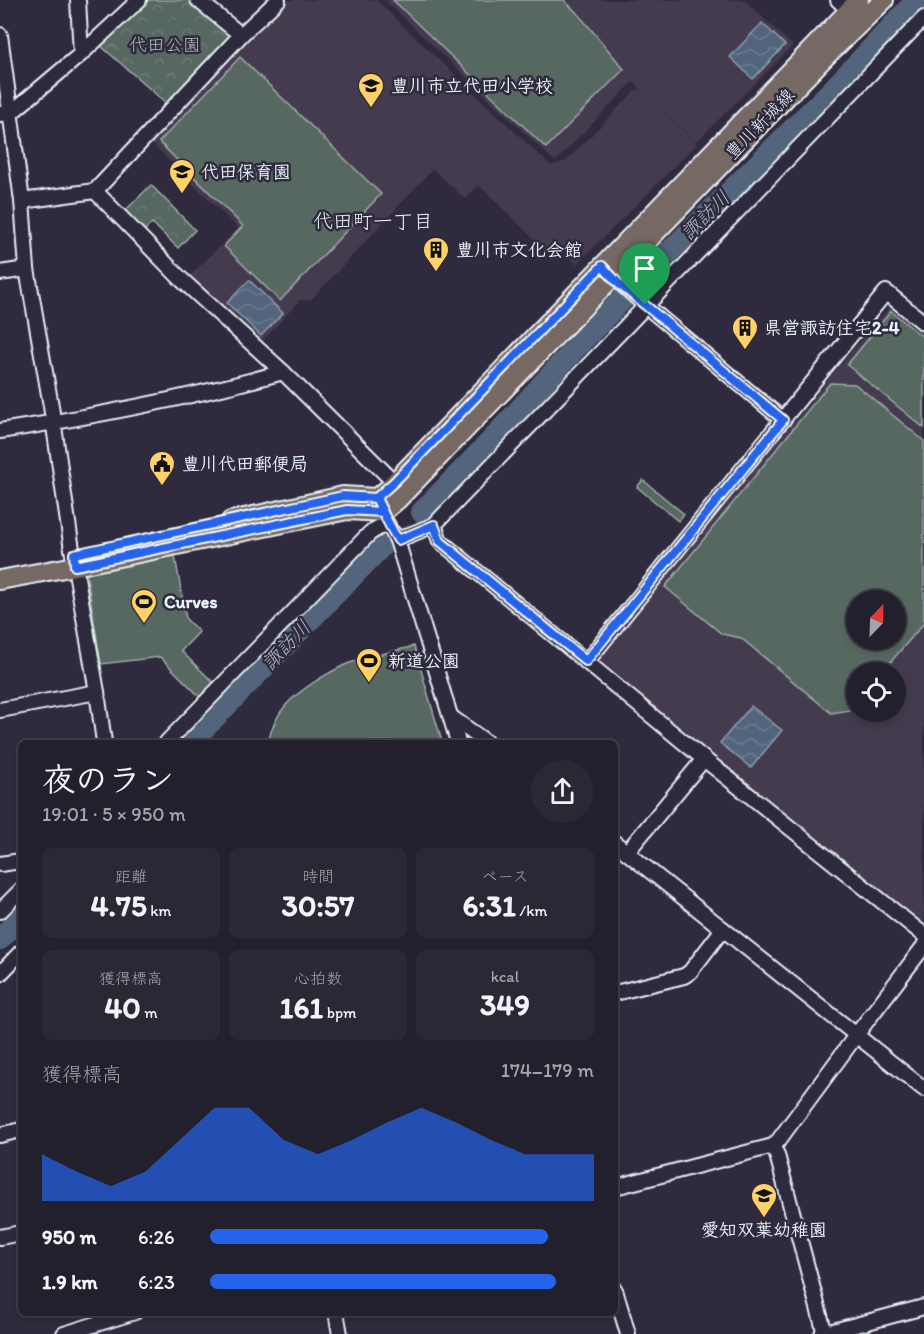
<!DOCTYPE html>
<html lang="ja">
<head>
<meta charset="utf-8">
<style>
	body { margin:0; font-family:Itim,"Klee One",sans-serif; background:#2b2836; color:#f1f3f6; height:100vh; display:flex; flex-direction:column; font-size:22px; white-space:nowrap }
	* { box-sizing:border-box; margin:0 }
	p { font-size:20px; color:#a3a3aa }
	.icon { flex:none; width:33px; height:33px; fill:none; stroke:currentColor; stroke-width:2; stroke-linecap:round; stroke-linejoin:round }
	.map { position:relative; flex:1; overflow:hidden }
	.details { position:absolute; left:18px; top:740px; width:600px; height:576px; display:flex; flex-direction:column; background:#23202e; border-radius:9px; box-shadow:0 3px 9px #0003,0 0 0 2px #403e4a }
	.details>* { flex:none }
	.needle { width:39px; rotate:23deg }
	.fabs { position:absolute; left:846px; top:590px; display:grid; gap:12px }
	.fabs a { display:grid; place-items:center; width:60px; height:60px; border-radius:50%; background:#23202e; box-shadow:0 3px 9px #0003,0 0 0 2px #403e4a; font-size:30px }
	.pin { position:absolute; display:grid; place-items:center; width:51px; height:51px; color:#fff; margin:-62px -26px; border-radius:50% 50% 50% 0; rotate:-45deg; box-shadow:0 0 6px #0007 }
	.pin .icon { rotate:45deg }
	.round { display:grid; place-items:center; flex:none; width:63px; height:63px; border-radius:32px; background:#2b2836 }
	.head { display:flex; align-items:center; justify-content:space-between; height:102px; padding:0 24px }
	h1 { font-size:33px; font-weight:700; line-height:45px }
	.figures { display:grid; grid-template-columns:repeat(3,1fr); gap:9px; height:102px; padding:6px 24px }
	.figures div { display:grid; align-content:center; border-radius:9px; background:#2b2836; text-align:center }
	.figures b { font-size:30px; font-weight:700 }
	.figures small { font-size:16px; font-weight:400 }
	.figures p { font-size:16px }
	.chart { height:168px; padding:12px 24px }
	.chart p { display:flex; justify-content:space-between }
	.chart svg { width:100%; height:108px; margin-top:6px; fill:#2563eb; opacity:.7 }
	ul { padding:0 24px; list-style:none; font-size:20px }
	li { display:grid; grid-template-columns:96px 72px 1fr; align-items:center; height:45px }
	li i { height:15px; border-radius:8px; background:#2563eb }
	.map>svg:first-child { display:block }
	.built { fill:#443a4f; fill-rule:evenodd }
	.green { fill:#57675f; stroke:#a0acac; stroke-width:1.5; fill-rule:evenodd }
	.forest { fill:url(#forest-crowns); stroke:#a0acac; stroke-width:1.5 }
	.water { fill:url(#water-waves); stroke:#8e9dae; stroke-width:1.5 }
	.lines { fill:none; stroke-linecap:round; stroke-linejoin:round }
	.river { stroke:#52657d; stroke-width:22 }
	.minor-casing { stroke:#e8f1f8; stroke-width:18 }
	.major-casing { stroke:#e8f1f8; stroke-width:22 }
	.minor { stroke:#2f2a3d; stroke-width:14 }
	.major { stroke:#766964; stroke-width:18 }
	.route-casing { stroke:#fff; stroke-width:12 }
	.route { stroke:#2563eb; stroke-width:8 }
	.labels { text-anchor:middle; stroke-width:5; stroke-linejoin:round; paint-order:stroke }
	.park-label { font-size:18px; fill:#aebabb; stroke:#2f2a3d }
	.poi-label { font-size:18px; font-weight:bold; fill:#e8f1f8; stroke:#2f2a3d; text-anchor:start }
	.street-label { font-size:18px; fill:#e8f1f8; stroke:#2f2a3d }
	.water-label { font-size:20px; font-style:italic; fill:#acb9c7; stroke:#2f2a3d }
	.neighbourhood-label { font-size:20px; fill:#e8f1f8; stroke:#2f2a3d }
</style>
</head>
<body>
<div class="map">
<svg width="924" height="1334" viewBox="0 0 924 1334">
	<defs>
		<pattern id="forest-crowns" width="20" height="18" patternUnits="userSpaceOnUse" patternTransform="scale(1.5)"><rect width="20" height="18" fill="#57675f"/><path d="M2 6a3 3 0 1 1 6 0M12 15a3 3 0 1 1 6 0" fill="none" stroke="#6f7d77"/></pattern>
		<pattern id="water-waves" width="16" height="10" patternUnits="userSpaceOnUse" patternTransform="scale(1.5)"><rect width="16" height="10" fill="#52657d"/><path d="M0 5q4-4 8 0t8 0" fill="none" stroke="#6b7c90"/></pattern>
	</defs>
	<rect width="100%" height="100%" fill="#2f2a3d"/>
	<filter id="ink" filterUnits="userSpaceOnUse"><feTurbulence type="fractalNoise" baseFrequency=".0167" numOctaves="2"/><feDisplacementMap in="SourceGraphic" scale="12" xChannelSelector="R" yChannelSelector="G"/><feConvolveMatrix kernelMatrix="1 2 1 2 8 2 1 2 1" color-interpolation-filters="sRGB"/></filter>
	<g filter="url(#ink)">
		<g class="built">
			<path d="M287,0H376L551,166L566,161L637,89L642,90L633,82L555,162L385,0H744L793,46L696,142L652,100L697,144L577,264L556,245L548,253L479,185L465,199L433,169L311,300H300L260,344L191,275L238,228L150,142Z"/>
			<path d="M890,306L924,334V928L762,796L599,660L839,366ZM856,600H896V639H856ZM856,672H896V711H856Z"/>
		</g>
		<g class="green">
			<path d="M393,0H564L579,15L624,69L546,148Z"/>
			<path d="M240,57L381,194L280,301L224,246L243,226L159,142Z"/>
			<path d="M891,311L924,338V428L847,365Z"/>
			<path d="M830,383L855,384L924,441V623L882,672H856V702L850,710L831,713L741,638L722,634L665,587ZM856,600H896V639H856Z"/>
			<path d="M643,480L684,514L678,521L637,487Z"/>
			<path d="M175,556L186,619L199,632L181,651L215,684L201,698L160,657L101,664L86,571Z"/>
			<path d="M414,646L442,742H268C271,730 277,715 286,705C299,690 329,672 347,664C368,656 392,652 414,646Z"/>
		</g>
		<g class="forest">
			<path d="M148,0H191L230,32L231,39L167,104L101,46Z"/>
			<path d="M151,185L195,230L178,248L152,223L144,231L125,211Z"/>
		</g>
		<g class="water">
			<path d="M762,23L785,45L753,79L730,57Z"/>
			<path d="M249,280L283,313L261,336L227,303Z"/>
			<path d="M751,706L782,730L751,768L720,743Z"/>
		</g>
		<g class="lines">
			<g class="river">
				<path d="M422,512L489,443L579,344L642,279L834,88L917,0"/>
				<path d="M191,742L381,547"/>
				<path d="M0,939L21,917"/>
			</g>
			<defs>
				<g id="minor">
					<path d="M78,0L81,54"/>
					<path d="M198,0L241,35"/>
					<path d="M838,0L856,17"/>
					<path d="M0,35L22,201L27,269L51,406L71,543L97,692L104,742"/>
					<path d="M0,114L11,113L81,54L139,0"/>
					<path d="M95,191L182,280L283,372L394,482"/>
					<path d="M22,201L95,191L241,35L278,0"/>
					<path d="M606,270L645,305L783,420"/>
					<path d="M0,273L27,269"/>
					<path d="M0,431C96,416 190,398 283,372"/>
					<path d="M434,525L440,541L704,759L924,935"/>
					<path d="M393,533L397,540L458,742"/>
					<path d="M397,540L434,525L924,18"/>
					<path d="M587,661L886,292L924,323"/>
					<path d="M0,710L97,692"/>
					<path d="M451,717L486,742"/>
					<path d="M167,742L370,533L378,528L388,525"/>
					<path d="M615,843L924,1089"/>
					<path d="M627,852L704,759"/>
					<path d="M0,864L21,861"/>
					<path d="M0,911L21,890"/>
					<path d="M0,974L21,952"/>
					<path d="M615,993L684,976L690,972L723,929"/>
					<path d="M0,1135L21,1130"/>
					<path d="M773,1146L777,1155L825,1334"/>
					<path d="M615,1187L773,1146L778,1141L863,1026L924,946"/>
					<path d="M0,1237L21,1233"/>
					<path d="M615,1290L628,1334"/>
					<path d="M336,1312L340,1334"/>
					<path d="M64,1334L135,1312"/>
					<path d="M822,1334L924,1307"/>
				</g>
				<g id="major">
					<path d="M231,521L343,496L376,498L387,490L859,0"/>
					<path d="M0,580L75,566L347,510L383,512L397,500L823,59L884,0"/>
				</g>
			</defs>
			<use href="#minor" class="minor-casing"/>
			<use href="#major" class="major-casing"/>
			<use href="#minor" class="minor"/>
			<use href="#major" class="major"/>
		</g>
	</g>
	<g class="lines" filter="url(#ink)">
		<defs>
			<path id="route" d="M645,305L620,285L602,266L394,482L376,498L383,512L347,510L75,566L74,554L343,496L376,498C383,512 389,526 398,540L434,525L440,541L586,661L783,420L645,305"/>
		</defs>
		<use href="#route" class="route-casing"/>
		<use href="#route" class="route"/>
	</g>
	<defs>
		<symbol id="school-pin" viewBox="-11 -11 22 30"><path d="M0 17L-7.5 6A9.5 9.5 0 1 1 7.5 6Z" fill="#ffd166" stroke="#2f2a3d"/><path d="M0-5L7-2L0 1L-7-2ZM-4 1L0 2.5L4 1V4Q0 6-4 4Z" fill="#111"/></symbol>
		<symbol id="building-pin" viewBox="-11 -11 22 30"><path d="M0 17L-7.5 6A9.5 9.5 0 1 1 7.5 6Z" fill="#ffd166" stroke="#2f2a3d"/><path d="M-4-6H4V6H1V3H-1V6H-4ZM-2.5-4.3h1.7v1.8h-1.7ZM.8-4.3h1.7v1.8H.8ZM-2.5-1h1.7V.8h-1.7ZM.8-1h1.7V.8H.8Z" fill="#111"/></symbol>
		<symbol id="civic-pin" viewBox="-11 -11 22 30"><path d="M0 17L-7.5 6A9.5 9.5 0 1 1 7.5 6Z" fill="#ffd166" stroke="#2f2a3d"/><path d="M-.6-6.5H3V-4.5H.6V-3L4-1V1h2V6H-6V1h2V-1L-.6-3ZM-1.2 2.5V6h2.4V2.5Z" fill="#111"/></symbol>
		<symbol id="stadium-pin" viewBox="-11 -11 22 30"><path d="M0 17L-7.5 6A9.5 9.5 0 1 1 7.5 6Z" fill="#ffd166" stroke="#2f2a3d"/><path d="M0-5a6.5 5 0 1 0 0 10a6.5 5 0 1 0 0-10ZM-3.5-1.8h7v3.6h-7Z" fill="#111"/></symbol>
	</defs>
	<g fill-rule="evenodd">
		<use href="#school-pin" x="356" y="71" width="30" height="40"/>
		<use href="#school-pin" x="167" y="157" width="30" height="40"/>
		<use href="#building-pin" x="421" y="235" width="30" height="40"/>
		<use href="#building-pin" x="730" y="313" width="30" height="40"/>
		<use href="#civic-pin" x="147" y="449" width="30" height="40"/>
		<use href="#stadium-pin" x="129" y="587" width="30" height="40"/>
		<use href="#stadium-pin" x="354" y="646" width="30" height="40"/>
		<use href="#school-pin" x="749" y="1181" width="30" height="40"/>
	</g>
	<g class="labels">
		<g class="park-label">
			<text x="165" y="51">代田公園</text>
		</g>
		<g class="poi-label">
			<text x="391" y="92">豊川市立代田小学校</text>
			<text x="201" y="178">代田保育園</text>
			<text x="456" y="256">豊川市文化会館</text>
			<text x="764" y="334">県営諏訪住宅2-4</text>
			<text x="182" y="470">豊川代田郵便局</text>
			<text x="164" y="608">Curves</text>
			<text x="388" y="667">新道公園</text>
			<text x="764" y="1236" text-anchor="middle">愛知双葉幼稚園</text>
		</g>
		<g class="street-label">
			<text transform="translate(760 124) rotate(-46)" y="6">豊川新城線</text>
		</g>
		<g class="water-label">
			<text transform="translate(705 215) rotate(-45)" y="7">諏訪川</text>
			<text transform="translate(286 645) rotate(-46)" y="7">諏訪川</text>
		</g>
		<g class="neighbourhood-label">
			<text x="373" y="228">代田町一丁目</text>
		</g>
	</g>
</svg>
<div class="fabs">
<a><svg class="needle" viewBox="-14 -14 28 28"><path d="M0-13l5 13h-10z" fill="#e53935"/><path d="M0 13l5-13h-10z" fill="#a3a3aa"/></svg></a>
<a><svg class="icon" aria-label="locate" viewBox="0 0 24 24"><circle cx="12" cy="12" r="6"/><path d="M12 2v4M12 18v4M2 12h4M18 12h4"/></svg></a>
</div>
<div class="pin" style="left:645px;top:305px;background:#1e9e55"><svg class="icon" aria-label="arrive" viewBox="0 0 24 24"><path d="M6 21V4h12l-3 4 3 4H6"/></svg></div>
<section class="details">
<div class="head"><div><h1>夜のラン</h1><p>19:01 · 5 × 950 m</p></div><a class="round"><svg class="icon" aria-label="share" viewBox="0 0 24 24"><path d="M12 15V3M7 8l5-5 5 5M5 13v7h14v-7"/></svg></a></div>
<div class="figures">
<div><p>距離</p><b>4.75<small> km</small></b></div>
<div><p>時間</p><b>30:57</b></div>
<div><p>ペース</p><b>6:31<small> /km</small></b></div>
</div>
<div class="figures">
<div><p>獲得標高</p><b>40<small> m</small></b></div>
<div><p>心拍数</p><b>161<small> bpm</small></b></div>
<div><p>kcal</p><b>349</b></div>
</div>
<div class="chart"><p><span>獲得標高</span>174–179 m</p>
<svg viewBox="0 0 160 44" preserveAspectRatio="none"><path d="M0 44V25L10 32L20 38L30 32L40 19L50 6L60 6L70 19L80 25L90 19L100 12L110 6L120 12L130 19L140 25L150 25L160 25V44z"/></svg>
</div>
<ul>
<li><b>950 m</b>6:26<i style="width:88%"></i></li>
<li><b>1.9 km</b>6:23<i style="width:90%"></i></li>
</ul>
</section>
</div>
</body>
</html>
